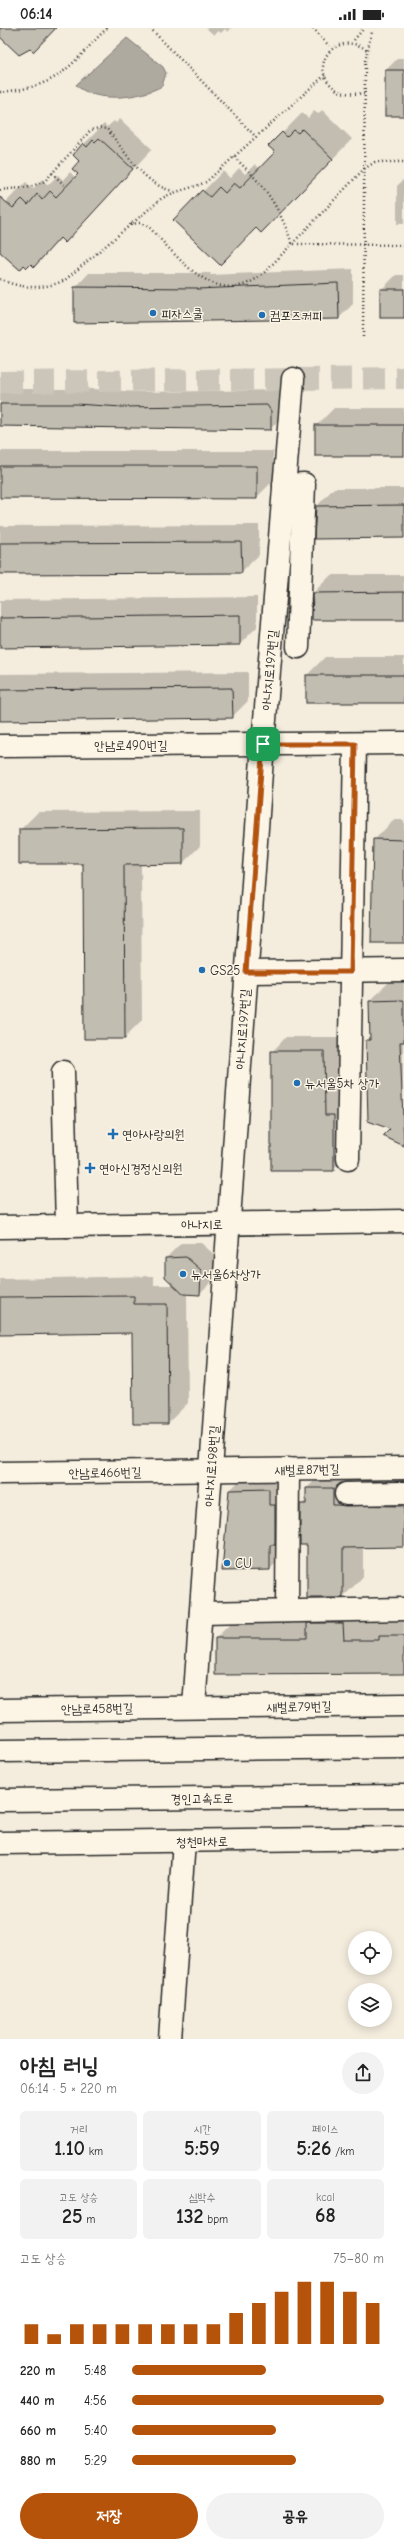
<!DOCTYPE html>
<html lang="ko">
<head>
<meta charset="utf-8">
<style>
	body { margin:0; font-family:"Comic Neue","Poor Story",sans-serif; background:#f2f2f2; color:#222; height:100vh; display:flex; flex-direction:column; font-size:15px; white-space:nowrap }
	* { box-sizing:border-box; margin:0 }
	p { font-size:13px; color:#767676 }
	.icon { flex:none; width:22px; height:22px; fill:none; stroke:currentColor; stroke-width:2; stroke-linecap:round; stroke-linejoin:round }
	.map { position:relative; height:2011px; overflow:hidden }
	.panel { display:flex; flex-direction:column; background:#fff; flex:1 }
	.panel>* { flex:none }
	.tools { position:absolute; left:348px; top:1903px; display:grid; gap:8px }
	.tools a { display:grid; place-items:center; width:44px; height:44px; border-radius:50%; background:#fff; box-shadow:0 2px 10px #0003; font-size:20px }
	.pin { position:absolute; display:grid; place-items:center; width:34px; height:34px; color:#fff; margin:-17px; border-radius:8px; box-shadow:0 2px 6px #0006 }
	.round { display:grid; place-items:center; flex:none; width:42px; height:42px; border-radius:21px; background:#f2f2f2 }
	.overview { display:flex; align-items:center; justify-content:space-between; height:68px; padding:0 20px }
	h1 { font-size:22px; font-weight:700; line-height:30px }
	.metrics { display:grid; grid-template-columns:repeat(3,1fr); gap:6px; height:68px; padding:4px 20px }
	.metrics div { display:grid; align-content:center; border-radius:6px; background:#f2f2f2; text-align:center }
	.metrics b { font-size:20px; font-weight:700 }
	.metrics small { font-size:11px; font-weight:400 }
	.metrics p { font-size:11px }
	.chart { height:112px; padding:8px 20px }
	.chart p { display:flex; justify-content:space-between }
	.chart svg { width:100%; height:72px; margin-top:4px; stroke:#b45309; stroke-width:6 }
	.primary-button { display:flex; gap:8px; margin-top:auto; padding:8px 20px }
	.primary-button a { flex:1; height:46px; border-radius:24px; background:#b45309; color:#fff; font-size:16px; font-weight:700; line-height:46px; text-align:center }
	.primary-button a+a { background:#f2f2f2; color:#222 }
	ul { padding:0 20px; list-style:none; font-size:13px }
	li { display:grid; grid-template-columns:64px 48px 1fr; align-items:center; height:30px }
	li i { height:10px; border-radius:5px; background:#b45309 }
	.status { display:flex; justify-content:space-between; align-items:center; height:28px; padding:0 20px; background:#fff; direction:ltr }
	.status svg { height:11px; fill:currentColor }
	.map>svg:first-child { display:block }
	.water { fill:#afaaa0; stroke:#7a7771 }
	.shadow { fill:#0003 }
	.building { fill:#c2bdb1; stroke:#2b2b2b }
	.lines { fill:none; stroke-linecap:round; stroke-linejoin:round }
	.minor-tunnel { stroke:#ccc6ba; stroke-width:22; stroke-dasharray:22 11; stroke-linecap:butt }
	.minor-casing { stroke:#2b2b2b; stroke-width:25 }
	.major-casing { stroke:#2b2b2b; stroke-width:25 }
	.highway-casing { stroke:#2b2b2b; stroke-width:25 }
	.path { stroke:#2b2b2b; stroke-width:2.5; stroke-dasharray:1 3; stroke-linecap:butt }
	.minor { stroke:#fcf5e5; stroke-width:22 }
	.major { stroke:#fcf5e5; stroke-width:22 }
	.highway { stroke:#fcf5e5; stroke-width:22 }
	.route-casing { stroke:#fff; stroke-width:8 }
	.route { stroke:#b45309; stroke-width:5 }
	.poi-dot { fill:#1f6fb2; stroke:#fcf5e5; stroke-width:1.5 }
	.labels { text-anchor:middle; stroke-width:3; stroke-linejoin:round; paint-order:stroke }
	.poi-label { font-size:13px; fill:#2b2b2b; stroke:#fcf5e5; text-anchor:start }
	.street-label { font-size:13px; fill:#2b2b2b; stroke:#fcf5e5 }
</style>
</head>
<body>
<div class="status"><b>06:14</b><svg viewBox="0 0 49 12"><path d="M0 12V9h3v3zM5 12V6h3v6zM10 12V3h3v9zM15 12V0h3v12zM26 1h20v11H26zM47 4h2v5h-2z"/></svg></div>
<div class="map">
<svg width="404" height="2011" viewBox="0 0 404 2011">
	<rect width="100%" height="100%" fill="#f4edde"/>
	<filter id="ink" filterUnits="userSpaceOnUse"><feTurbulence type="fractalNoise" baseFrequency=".025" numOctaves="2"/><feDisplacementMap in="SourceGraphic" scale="8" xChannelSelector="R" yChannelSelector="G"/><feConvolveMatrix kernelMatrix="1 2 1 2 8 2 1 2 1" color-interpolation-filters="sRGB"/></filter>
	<g filter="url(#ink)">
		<path class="water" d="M127,10L163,39L166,45L162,58C141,70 96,76 76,57Z"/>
		<g class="shadow">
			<path d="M206,0H231L228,4L225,1L221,5L218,3L214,7Z"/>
			<path d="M398,30H404V87L386,42Z"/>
			<path d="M322,82L352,111L281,184L256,199L175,192L223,143L230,150L239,140L245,146L255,136L260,141L276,124L270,118L302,85L308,90L314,83L318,86Z"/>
			<path d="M120,91L152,121L65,214L61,210L34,237L0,223V180L26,154L33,161L42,151L48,157L58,147L63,152L70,144L76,150L79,146L84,116L104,96L107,99L114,93L116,95Z"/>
			<path d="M404,151V196H397V158Z"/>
			<path d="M353,241V276L339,290L75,260L89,245H211L210,247Z"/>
			<path d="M396,247H404V289L381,262Z"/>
			<path d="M0,361H93L139,364L283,362L287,385L270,401L0,398Z"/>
			<path d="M334,380H404V427L316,398Z"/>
			<path d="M0,423H273V453L256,470L0,469Z"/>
			<path d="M334,460H404V509L317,478Z"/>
			<path d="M259,497V527L241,544L0,545V498Z"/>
			<path d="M331,547H404V591L313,565Z"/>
			<path d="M257,569V599L240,616L0,619V572Z"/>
			<path d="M325,629H404V674H307V647Z"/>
			<path d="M248,644V673L232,689L0,692V646Z"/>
			<path d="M200,783V818L182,836H141L142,992L124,1010L84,835L20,802L38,784Z"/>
			<path d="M394,792H404V914L374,812Z"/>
			<path d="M390,953H404L402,1105L367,1012L371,1008L370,973Z"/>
			<path d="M286,1009H339V1073L348,1127L333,1142L272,1024Z"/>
			<path d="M181,1215H201L215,1227L214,1251L199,1266L187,1265L188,1375L168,1395H134L133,1304L0,1307V1251L154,1248V1257H174L166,1230Z"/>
			<path d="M327,1440H352V1458H404V1518L363,1519V1549L343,1569L308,1516L301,1477L307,1471V1460Z"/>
			<path d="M286,1444L287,1524L270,1541L230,1462L247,1445Z"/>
			<path d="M400,1588H404V1645L216,1610L236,1590L396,1592Z"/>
		</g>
		<g class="building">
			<path d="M0,0H56L33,24L30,21L19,27L0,9Z"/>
			<rect x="385" y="42" width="19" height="46"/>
			<path d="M302,101L333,131L261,205L256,200L220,237L173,192L202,162L210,169L219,159L225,165L234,155L240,160L275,124L268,118L282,104L287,109L294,102L298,105Z"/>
			<path d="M99,110L133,141L65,215L60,210L34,239L31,236L27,240L24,237L20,242L0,224V169L13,180L22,171L28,177L37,166L42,172L50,163L56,169L78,146L72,141L79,133L73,127L83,115L87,119L93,112L95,114Z"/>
			<path d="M338,255L339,291L74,295V259L198,260L197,261Z"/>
			<rect x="380" y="261" width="24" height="29"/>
			<path d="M0,376H76L122,379L267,377L271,383V402L0,398Z"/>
			<rect x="315" y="397" width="89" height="31"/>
			<path d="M0,438H257V471L0,470Z"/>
			<path d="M404,477V510L314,511L316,478Z"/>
			<path d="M241,514L242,545L0,546V515Z"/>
			<path d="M404,564V592H312L313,565Z"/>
			<path d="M240,587V617L0,620V590Z"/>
			<rect x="306" y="647" width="98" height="28"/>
			<path d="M232,660L233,690L0,693V662Z"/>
			<path d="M183,800V836L124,837L125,1011H84L83,836H19V801Z"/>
			<path d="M373,811L404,812V915H371Z"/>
			<path d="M404,972V1014H400L404,1118L383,1108L390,1101L368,1093L366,1012H370L369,973Z"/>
			<path d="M271,1023H324L325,1087H334V1143H271Z"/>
			<path d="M186,1229L201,1242L200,1267L183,1266L165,1249V1230Z"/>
			<path d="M134,1268V1276H167L168,1396H133L132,1305L0,1307V1269Z"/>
			<path d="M306,1460H333V1477L404,1478V1519L343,1520V1570H307V1517H300V1476H306Z"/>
			<path d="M269,1461V1477H275V1517H270V1542L222,1543L229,1462Z"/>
			<path d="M307,1595H343L344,1612H379V1608H404V1646L215,1647V1610H307Z"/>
		</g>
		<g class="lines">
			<path class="minor-tunnel" d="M0,354L404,350"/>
			<defs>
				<g id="minor">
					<path d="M284,457L304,456L298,619"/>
					<path d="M0,718L404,715"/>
					<path d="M246,944L404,942"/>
					<path d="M63,1044L67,1198"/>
					<path d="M348,1131L355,716"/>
					<path d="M0,1445L404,1440"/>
					<path d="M346,1466L404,1465"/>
					<path d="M287,1583L288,1441"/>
					<path d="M201,1585L404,1581"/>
					<path d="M194,1679L263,716L293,351"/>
					<path d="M0,1682L404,1677"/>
					<path d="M0,1815L404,1810"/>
					<path d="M170,2011L184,1813"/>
				</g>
				<path id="major" d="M0,1199L404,1193"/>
				<g id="highway">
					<path d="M0,1723L404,1719"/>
					<path d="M0,1772L404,1768"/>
				</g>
			</defs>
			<use href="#minor" class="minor-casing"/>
			<use href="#major" class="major-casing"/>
			<use href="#highway" class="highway-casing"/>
			<g class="path">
				<path d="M150,0L256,109"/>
				<path d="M313,0L329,18"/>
				<path d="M354,12L364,0"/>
				<path d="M0,64C60,59 67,40 107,0"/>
				<path d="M364,66C356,65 344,67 337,62C304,40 336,0 367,22"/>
				<path d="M234,129C265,158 278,176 292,216L404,217"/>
				<path d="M52,145L66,159"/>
				<path d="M0,162L30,159L45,153L91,102L99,100L107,101C125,123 144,158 174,163"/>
				<path d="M131,196L140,195L149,199C180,231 217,284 264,245L364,141L375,134H404"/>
				<path d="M0,251C20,261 45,262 65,252L161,171C176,162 191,161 206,154L325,47"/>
				<path d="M363,309L365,33L372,4"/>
			</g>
			<use href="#minor" class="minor"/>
			<use href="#major" class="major"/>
			<use href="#highway" class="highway"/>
		</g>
	</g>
	<g class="lines" filter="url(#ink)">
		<defs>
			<path id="route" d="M263,716H355L351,944H246Z"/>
		</defs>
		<use href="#route" class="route-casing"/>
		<use href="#route" class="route"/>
	</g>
	<g class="poi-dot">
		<circle cx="153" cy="285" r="4"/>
		<circle cx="262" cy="287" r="4"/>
		<circle cx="202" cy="942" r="4"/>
		<circle cx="297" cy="1055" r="4"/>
		<path d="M111 1100h4v4h4v4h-4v4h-4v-4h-4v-4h4z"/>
		<path d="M88 1134h4v4h4v4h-4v4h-4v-4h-4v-4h4z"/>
		<circle cx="183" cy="1246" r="4"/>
		<circle cx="227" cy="1535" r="4"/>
	</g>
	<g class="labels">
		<g class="poi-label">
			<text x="161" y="290">피자스쿨</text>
			<text x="270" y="292">컴포즈커피</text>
			<text x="210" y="947">GS25</text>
			<text x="305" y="1060">뉴서울5차 상가</text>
			<text x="122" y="1111">연아사랑의원</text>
			<text x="99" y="1145">연아신경정신의원</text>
			<text x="191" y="1251">뉴서울6차상가</text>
			<text x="235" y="1540">CU</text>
		</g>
		<g class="street-label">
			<text transform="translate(269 642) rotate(-85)" y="5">아나지로197번길</text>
			<text x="131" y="722">안남로490번길</text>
			<text transform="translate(242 1001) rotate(-86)" y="5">아나지로197번길</text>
			<text transform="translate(202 1196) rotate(-1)" y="5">아나지로</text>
			<text transform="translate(211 1438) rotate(-86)" y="5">아나지로198번길</text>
			<text transform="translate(307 1441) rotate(-1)" y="5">새벌로87번길</text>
			<text transform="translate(105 1444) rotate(-1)" y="5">안남로466번길</text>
			<text transform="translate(299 1678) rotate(-1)" y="5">새벌로79번길</text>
			<text transform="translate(97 1680) rotate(-1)" y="5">안남로458번길</text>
			<text transform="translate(202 1770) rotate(-1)" y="5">경인고속도로</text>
			<text transform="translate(202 1813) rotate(-1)" y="5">청천마차로</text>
		</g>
	</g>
</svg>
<div class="tools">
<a><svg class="icon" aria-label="locate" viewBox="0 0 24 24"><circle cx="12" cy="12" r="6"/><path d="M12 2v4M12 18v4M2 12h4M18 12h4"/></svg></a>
<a><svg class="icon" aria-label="layers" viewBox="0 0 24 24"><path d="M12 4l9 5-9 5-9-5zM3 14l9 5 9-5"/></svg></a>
</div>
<div class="pin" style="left:263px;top:716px;background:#1e9e55"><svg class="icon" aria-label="arrive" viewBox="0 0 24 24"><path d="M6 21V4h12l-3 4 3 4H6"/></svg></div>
</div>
<section class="panel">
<div class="overview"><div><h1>아침 러닝</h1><p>06:14 · 5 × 220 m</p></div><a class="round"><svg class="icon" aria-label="share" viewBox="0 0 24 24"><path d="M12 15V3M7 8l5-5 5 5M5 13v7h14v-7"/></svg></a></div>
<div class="metrics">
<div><p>거리</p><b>1.10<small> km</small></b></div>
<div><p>시간</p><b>5:59</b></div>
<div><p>페이스</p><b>5:26<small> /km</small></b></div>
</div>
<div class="metrics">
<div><p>고도 상승</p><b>25<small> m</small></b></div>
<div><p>심박수</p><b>132<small> bpm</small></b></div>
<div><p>kcal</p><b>68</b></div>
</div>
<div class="chart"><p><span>고도 상승</span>75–80 m</p>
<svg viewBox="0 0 160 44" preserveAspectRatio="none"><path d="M5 44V32M15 44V38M25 44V32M35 44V32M45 44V32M55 44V32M65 44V32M75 44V32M85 44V32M95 44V25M105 44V19M115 44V12M125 44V6M135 44V6M145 44V12M155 44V19"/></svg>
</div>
<ul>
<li><b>220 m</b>5:48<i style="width:53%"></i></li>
<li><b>440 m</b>4:56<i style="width:100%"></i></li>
<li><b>660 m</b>5:40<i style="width:57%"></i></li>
<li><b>880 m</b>5:29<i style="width:65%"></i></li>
</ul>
<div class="primary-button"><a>저장</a><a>공유</a></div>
</section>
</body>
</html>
